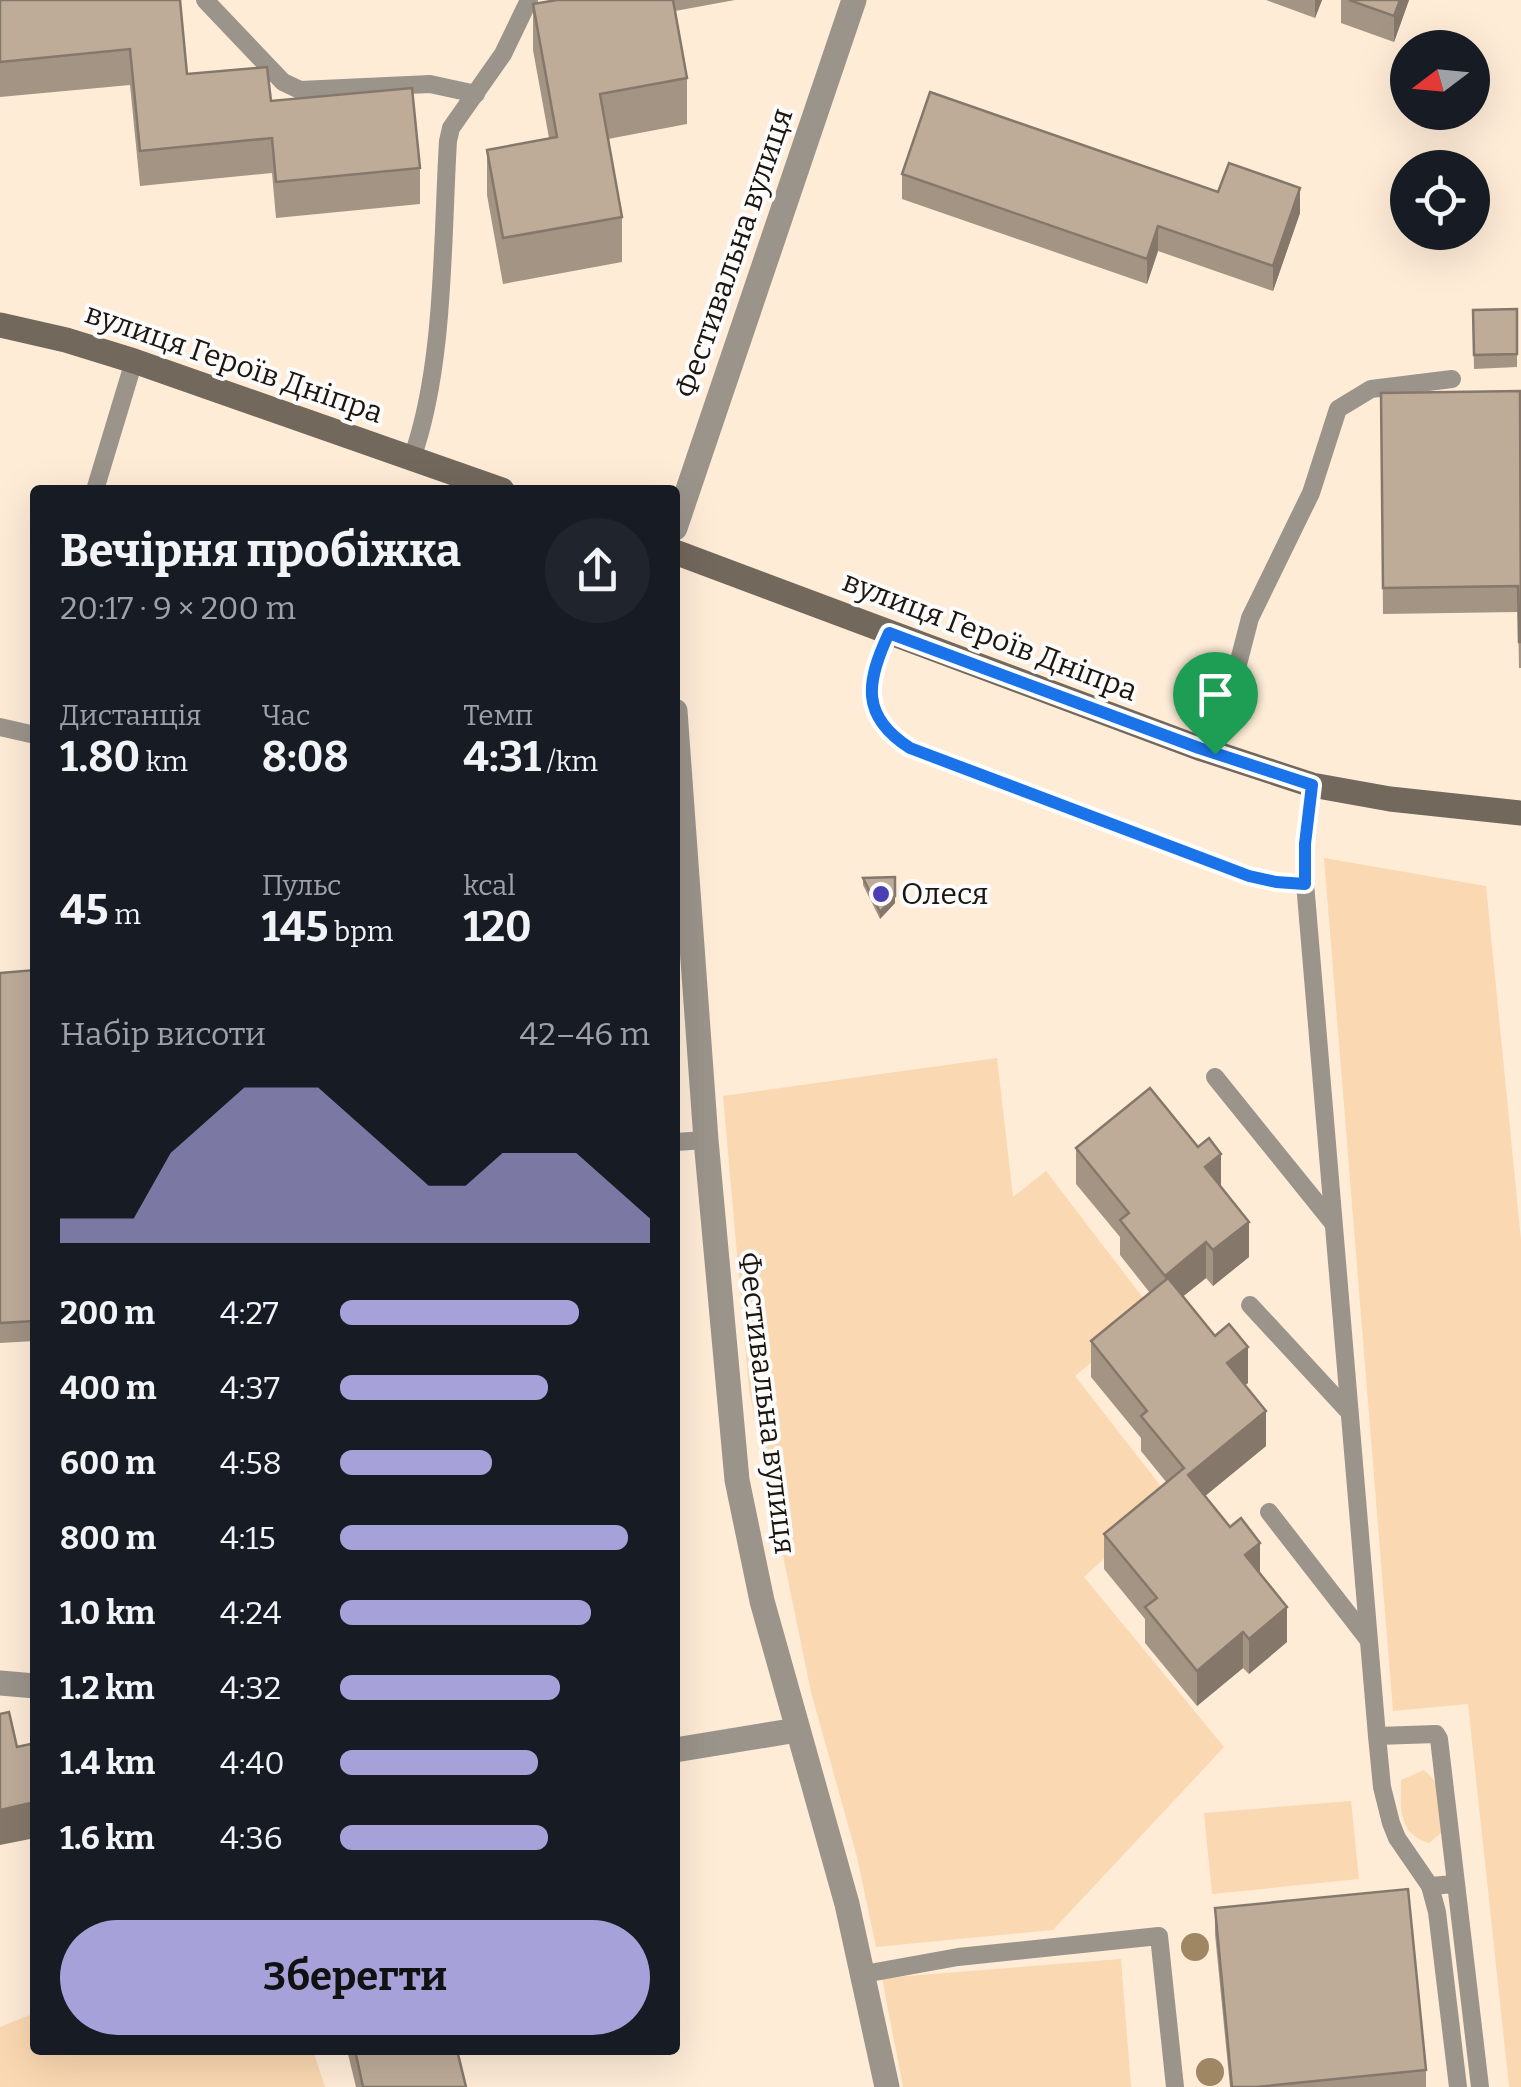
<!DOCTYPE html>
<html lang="uk">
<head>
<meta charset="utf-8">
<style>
	body { margin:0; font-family:Bitter,serif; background:#20242c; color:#f1f3f6; height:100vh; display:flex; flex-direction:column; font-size:38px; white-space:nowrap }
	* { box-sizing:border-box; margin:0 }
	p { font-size:32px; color:#9ea1a6 }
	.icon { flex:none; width:55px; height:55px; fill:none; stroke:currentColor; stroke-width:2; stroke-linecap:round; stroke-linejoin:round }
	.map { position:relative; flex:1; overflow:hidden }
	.sheet { position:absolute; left:30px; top:485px; width:650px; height:1570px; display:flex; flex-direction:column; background:#171b24; border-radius:10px; box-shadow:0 10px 40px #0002 }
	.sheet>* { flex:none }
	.needle { width:65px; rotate:254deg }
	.tools { position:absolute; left:1390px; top:30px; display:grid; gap:20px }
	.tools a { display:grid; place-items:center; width:100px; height:100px; border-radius:50%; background:#171b24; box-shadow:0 10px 40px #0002; font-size:50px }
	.pin { position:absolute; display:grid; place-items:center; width:85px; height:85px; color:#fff; margin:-102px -42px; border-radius:50% 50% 50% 0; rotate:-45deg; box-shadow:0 0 10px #0007 }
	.pin .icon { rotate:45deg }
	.round { display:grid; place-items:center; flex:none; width:105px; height:105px; border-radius:52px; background:#20242c }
	.summary { display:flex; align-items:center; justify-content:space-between; height:170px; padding:0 30px }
	h1 { font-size:45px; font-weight:700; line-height:75px }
	.stats { display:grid; grid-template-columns:repeat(3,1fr); gap:15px; height:170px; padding:10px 30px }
	.stats div { display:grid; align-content:center }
	.stats b { font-size:42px; font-weight:700 }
	.stats small { font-size:28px; font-weight:400 }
	.stats p { font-size:28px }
	.chart { height:280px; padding:20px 30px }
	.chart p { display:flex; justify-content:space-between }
	.chart svg { width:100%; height:180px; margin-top:10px; fill:#a6a2d9; opacity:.7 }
	.action { display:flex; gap:20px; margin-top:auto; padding:20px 30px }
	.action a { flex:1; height:115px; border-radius:60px; background:#a6a2d9; color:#111; font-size:40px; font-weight:700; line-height:115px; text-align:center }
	ul { padding:0 30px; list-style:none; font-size:32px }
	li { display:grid; grid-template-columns:160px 120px 1fr; align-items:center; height:75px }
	li i { height:25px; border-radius:12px; background:#a6a2d9 }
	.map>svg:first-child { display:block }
	.green { fill:#fad8b1 }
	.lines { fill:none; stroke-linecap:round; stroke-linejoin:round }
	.lane { stroke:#9b948b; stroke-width:18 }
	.street { stroke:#9b948b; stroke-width:25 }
	.secondary { stroke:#73685c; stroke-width:25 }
	.tree { fill:#a08764 }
	.wall { fill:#a39484 }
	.shaded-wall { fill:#85786b }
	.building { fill:#beac99; stroke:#85786b; stroke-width:2.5 }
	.route-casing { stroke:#fff; stroke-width:20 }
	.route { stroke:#1a73e8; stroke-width:12 }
	.poi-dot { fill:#4b3eb5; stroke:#fcfcfc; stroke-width:4 }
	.labels { text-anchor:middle; stroke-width:8; stroke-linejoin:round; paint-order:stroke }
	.street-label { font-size:30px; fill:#1c160e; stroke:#fcfcfc }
	.poi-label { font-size:30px; fill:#1c160e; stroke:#fcfcfc; text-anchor:start }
</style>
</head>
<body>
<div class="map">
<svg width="1521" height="2087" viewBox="0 0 1521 2087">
	<rect width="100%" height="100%" fill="#feecd7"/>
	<g class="green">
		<path d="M1324,858L1486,886L1521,1240V2087H1509L1468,1704L1393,1711Z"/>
		<path d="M997,1058L1013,1197L1046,1171L1153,1311L1075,1376L1170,1498L1084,1577L1224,1747L1053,1930L876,1947L857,1857L811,1692L749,1390L723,1096Z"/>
		<path d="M1424,1770L1443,1789V1831L1429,1843C1397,1832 1401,1809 1401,1780Z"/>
		<path d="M1351,1801L1359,1879L1212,1894L1204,1813Z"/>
		<path d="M1121,1959L1131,2087H903L882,1978Z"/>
		<path d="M35,2013V2050H313L325,2087H0V2027Z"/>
	</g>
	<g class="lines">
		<g class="lane">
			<path d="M205,0L283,82L300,90L430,84L476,94"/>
			<path d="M412,458C445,366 442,239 448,141L451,128L503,54L529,0"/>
			<path d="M95,490L134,361"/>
			<path d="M889,633C866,682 860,716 911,748L1249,876L1276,882L1305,883"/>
			<path d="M0,727L35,735"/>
			<path d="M1215,753L1250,618L1311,493L1338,409L1371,389L1452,379"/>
			<path d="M1312,785L1305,844V883L1377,1736"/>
			<path d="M1215,1077L1333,1223"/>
			<path d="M675,1142L706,1140"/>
			<path d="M1250,1305L1349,1412"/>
			<path d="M1269,1512L1367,1638"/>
			<path d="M1455,1884L1430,1886L1397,1838L1391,1823L1382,1787L1377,1736L1436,1734L1439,1739L1480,2087"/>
			<path d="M1430,1886L1437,1912L1458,2087"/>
			<path d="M864,1974L958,1957L1159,1936L1175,2087"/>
		</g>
		<g class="street">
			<path d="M675,528L854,0"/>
			<path d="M675,711L706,1140L737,1480L762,1601L847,1904L887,2087"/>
			<path d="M0,1683L35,1686"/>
			<path d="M675,1750L797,1730"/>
		</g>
		<g class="secondary">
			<path d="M0,325L66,340L134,361L502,490"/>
			<path d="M675,552L1199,748L1312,785L1390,799L1521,813"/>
		</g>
	</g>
	<g class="tree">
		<circle cx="1195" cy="1947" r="14"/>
		<circle cx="1210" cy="2072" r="14"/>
	</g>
	<g class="wall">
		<path d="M0,0H180L187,74L271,101L420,168V204L276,218L272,173L140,186L130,85L0,97Z"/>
		<path d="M557,0H735L675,11L687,78V124L608,139L622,217V262L503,284L487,195V150L549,138L533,50V4Z"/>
		<path d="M1266,0H1322L1315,18Z"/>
		<path d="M1341,0H1409L1394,42L1341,23Z"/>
		<path d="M902,174L1218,192L1300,213L1273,291L1158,251L1147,284L902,199Z"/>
		<path d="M1517,309V367L1474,369L1473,310Z"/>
		<path d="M1381,393L1521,451V668H1519L1518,612L1383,614Z"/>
		<path d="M863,878L895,903L880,919L863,885Z"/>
		<path d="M35,970V1341L0,1343V973Z"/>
		<path d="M1076,1148L1221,1188L1249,1257L1213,1286L1206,1278L1183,1296L1248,1383L1245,1385L1266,1446L1205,1496L1260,1573L1287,1642L1249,1674L1243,1668L1197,1706L1145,1643V1619L1104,1569V1534L1167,1483L1141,1451V1438L1091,1377V1341L1150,1293L1120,1255V1237L1076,1184Z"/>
		<path d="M1215,1908L1426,2070V2087H1230L1215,1934Z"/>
		<path d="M347,2050H457L466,2087H356Z"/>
	</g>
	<g class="shaded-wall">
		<path d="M1315,0H1322L1315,18Z"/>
		<path d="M1400,0H1409L1394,42V16Z"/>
		<path d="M1300,188V213L1273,291V266Z"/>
		<path d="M1158,226V251L1147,284V259Z"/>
		<path d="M895,896V903L880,919V912Z"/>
		<path d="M1221,1154V1189L1205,1167Z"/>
		<path d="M1249,1222V1257L1213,1286V1250Z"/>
		<path d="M1206,1242V1278L1165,1311V1276Z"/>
		<path d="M1248,1347V1383L1227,1399V1363Z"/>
		<path d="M1266,1411V1446L1188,1510V1475Z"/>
		<path d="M1260,1543V1578L1245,1555Z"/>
		<path d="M1287,1607V1642L1249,1674V1639Z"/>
		<path d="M1243,1632V1668L1197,1706V1671Z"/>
		<path d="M35,1802V1838L0,1845V1810Z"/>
	</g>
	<g class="building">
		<path d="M0,0H180L187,74L267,67L271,101L412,88L420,168L276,182L272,138L140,151L130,49L0,62Z"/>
		<path d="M557,0H673L687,78L600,94L622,217L503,238L487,150L557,137L533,4Z"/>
		<path d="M1349,0H1400L1394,16Z"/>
		<path d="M930,92L1218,192L1229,163L1300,188L1273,266L1158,226L1147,259L902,174Z"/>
		<path d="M1517,309V354L1474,355L1473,310Z"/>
		<path d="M1520,391L1521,642H1519L1518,586L1383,588L1381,393Z"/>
		<path d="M895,877V896L880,912L863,878Z"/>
		<path d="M35,970V1321L0,1323V973Z"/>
		<path d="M1150,1088L1198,1147L1209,1138L1221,1154L1205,1167L1249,1222L1213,1250L1206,1242L1165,1276L1120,1220L1129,1213L1076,1148Z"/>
		<path d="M1168,1278L1215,1336L1229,1324L1248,1347L1227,1363L1266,1411L1188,1475L1230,1527L1241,1518L1260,1543L1245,1555L1287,1607L1249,1639L1243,1632L1197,1671L1145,1607L1157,1598L1104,1534L1184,1468L1141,1416L1147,1411L1091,1341Z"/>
		<path d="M9,1712L17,1747L35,1743V1802L0,1810V1714Z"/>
		<path d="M1408,1889L1426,2070L1256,2087H1232L1215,1908Z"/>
		<path d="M355,2050H457L466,2087H363Z"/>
	</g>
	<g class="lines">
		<defs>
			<path id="route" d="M889,633L1199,748L1312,785L1305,844V884L1276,882L1249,876L910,748C860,716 866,682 889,633Z"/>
		</defs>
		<use href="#route" class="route-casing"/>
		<use href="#route" class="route"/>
	</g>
	<circle class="poi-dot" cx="881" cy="894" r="10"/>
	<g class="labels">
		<g class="street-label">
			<text transform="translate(734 253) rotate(-71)" y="10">Фестивальна вулиця</text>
			<text transform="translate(234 363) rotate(19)" y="10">вулиця Героїв Дніпра</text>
			<text transform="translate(990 636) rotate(21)" y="10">вулиця Героїв Дніпра</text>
			<text transform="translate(767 1403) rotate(83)" y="10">Фестивальна вулиця</text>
		</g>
		<g class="poi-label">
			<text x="901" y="904">Олеся</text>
		</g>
	</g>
</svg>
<div class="tools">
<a><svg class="needle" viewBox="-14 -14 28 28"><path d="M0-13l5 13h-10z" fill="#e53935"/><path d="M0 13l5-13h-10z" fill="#9ea1a6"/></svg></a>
<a><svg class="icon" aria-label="locate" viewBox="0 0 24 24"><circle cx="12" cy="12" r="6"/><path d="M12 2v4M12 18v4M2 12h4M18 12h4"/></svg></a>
</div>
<div class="pin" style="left:1215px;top:754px;background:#1e9e55"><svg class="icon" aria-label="arrive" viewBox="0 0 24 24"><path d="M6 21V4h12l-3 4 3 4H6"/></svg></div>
<section class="sheet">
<div class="summary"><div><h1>Вечірня пробіжка</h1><p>20:17 · 9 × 200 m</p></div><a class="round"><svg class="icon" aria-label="share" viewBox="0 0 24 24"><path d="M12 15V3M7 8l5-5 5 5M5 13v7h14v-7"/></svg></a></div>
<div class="stats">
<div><p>Дистанція</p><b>1.80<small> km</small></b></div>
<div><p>Час</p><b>8:08</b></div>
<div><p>Темп</p><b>4:31<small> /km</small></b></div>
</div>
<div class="stats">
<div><b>45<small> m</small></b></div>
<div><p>Пульс</p><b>145<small> bpm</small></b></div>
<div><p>kcal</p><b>120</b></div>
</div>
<div class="chart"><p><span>Набір висоти</span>42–46 m</p>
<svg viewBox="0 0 160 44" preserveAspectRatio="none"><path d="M0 44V38L10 38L20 38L30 22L40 14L50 6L60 6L70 6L80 14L90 22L100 30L110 30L120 22L130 22L140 22L150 30L160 38V44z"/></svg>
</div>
<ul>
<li><b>200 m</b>4:27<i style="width:77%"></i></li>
<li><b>400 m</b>4:37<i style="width:67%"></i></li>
<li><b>600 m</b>4:58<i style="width:49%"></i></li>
<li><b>800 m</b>4:15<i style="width:93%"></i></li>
<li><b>1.0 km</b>4:24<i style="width:81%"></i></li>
<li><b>1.2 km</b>4:32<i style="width:71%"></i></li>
<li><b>1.4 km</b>4:40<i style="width:64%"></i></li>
<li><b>1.6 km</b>4:36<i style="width:67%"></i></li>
</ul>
<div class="action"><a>Зберегти</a></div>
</section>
</div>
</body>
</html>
